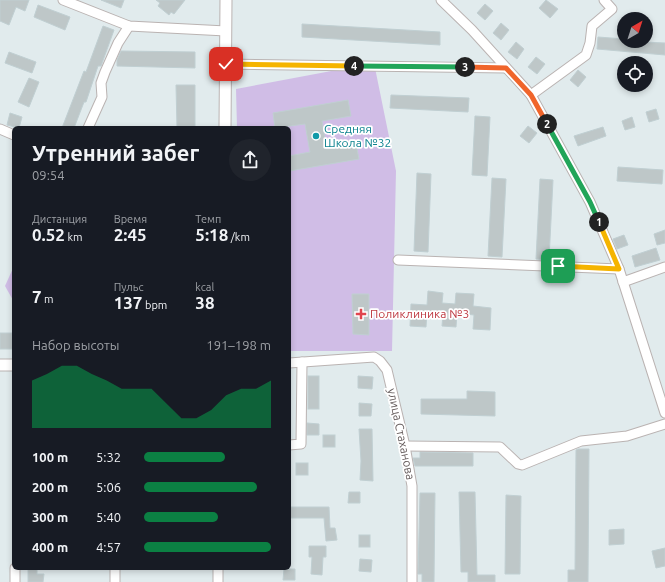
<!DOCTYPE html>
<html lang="ru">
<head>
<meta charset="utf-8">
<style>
	body { margin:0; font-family:Ubuntu,sans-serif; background:#20242c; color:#f1f3f6; height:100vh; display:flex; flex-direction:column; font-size:15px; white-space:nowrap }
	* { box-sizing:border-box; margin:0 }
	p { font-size:13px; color:#9ea1a6 }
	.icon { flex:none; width:22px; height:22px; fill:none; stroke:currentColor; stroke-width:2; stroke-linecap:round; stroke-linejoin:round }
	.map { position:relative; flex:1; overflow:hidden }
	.panel { position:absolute; left:12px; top:126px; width:279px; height:444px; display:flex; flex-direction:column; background:#171b24; border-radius:6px; box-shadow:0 2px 6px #0003 }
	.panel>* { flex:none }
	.needle { width:26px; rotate:39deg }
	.controls { position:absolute; left:617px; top:12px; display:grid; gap:8px }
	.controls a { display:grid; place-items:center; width:36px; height:36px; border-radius:50%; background:#171b24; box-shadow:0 2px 6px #0003; font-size:20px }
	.pin { position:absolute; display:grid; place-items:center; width:34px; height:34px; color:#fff; margin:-17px; border-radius:8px; box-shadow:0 2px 6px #0006 }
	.km { position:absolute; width:20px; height:20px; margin:-10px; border-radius:50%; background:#222; color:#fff; font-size:11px; line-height:20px; text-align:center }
	.round { display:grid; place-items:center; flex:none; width:42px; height:42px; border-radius:21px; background:#20242c }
	.headline { display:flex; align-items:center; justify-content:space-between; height:68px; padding:0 20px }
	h1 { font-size:22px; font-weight:700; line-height:30px }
	.figures { display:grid; grid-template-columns:repeat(3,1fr); gap:6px; height:68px; padding:4px 20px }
	.figures div { display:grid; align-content:center }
	.figures b { font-size:17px; font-weight:700 }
	.figures small { font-size:11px; font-weight:400 }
	.figures p { font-size:11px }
	.chart { height:112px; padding:8px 20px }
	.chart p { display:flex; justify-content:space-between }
	.chart svg { width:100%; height:72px; margin-top:4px; fill:#0b8043; opacity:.7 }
	ul { padding:0 20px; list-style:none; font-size:13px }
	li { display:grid; grid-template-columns:64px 48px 1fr; align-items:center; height:30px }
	li i { height:10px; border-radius:5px; background:#0b8043 }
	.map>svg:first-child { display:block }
	.green { fill:#d0bde6 }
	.building { fill:#bec7c8; stroke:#c0cfd2 }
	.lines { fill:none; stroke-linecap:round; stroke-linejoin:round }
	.minor-casing { stroke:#bab3b2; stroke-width:11 }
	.tertiary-casing { stroke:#bab3b2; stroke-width:13 }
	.minor { stroke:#fff; stroke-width:9 }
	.tertiary { stroke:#fff; stroke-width:11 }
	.split-1-casing { stroke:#fff; stroke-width:8 }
	.split-2-casing { stroke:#fff; stroke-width:8 }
	.split-3-casing { stroke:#fff; stroke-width:8 }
	.split-4-casing { stroke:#fff; stroke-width:8 }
	.split-5-casing { stroke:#fff; stroke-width:8 }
	.split-1 { stroke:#f5b400; stroke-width:5 }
	.split-2 { stroke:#22a559; stroke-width:5 }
	.split-3 { stroke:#f0652b; stroke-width:5 }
	.split-4 { stroke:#22a559; stroke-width:5 }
	.split-5 { stroke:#f5b400; stroke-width:5 }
	.culture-dot { fill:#0f9aa8; stroke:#fff; stroke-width:1.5 }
	.health-dot { fill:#e0444e; stroke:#fff; stroke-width:1.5 }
	.labels { text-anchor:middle; stroke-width:3.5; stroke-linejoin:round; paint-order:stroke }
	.culture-label { font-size:12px; fill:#0d838f; stroke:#fff; text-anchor:start }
	.health-label { font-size:12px; fill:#be3a42; stroke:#fff; text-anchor:start }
	.street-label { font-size:12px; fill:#635a5a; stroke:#fff }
</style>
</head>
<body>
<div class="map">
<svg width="665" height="582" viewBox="0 0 665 582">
	<rect width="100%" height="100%" fill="#e1ebed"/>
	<g class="green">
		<path d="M374,63L396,171L392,351H289V128H237L236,89Z"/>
		<path d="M14,266V302L5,286Z"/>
	</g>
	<g class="building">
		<path d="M0,0H29L25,11L16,7L9,25L0,21Z"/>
		<path d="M101,0H124L121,8Z"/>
		<path d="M156,0H185L174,14L171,12L169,15L158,6L160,3Z"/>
		<path d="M546,0L558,9L550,18L539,8Z"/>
		<path d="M485,4L493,11L485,20L477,13Z"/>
		<path d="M38,5L70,17L65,30L34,17Z"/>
		<path d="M501,23L509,30L501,40L493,33Z"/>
		<path d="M302,24L440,32V45L302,37Z"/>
		<path d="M103,26L114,30L101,66H98L86,102H84L74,128H62L84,71L86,72Z"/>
		<path d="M598,37L624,39V41L665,43V55L597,49Z"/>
		<path d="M516,42L524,49L517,59L508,52Z"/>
		<path d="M121,51L195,52V68L117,66V60Z"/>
		<path d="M9,52L36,62L32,73L5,63Z"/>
		<path d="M536,57L545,64L537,74L528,67Z"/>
		<path d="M578,70L586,77L578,87L570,80Z"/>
		<path d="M29,78L39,82L29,107L18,102Z"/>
		<path d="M176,85H195V128H177Z"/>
		<path d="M391,95L469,98L468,112L390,108Z"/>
		<path d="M348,100L351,116L322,121L327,149L356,144L359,159L289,171V156L310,152L305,124L275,128L273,113Z"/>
		<path d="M656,109L659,119L649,122L646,112Z"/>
		<path d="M10,113L22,117L19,128L7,125Z"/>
		<path d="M475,116L490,117L487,176L472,175Z"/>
		<path d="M632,117L635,127L625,130L622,121Z"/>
		<path d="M528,126L537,133L529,143L520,136Z"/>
		<path d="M603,127L606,136L578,146L574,136Z"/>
		<path d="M618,167L663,170L662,184L617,181Z"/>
		<path d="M417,173L431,174L428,252L414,251Z"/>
		<path d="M492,178L506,179L502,257L488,256Z"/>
		<path d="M540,179L553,180L549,260L536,259Z"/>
		<path d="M665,230V243L657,245L654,234Z"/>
		<path d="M624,235L628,245L617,249L613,239Z"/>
		<path d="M656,248L660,260L635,267L632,256Z"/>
		<path d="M428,291L443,293L442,303L455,304L456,293L474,294L473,306L491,308L490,330L473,329L474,315L457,313L456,327L442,326L443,314L427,312L426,327L410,326L411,304L427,305Z"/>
		<path d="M352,294H369V335L353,334Z"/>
		<path d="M0,333H12L13,349H0Z"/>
		<rect x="308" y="376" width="11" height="33"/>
		<path d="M358,376L373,377L372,389L358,388Z"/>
		<path d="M467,391L495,392V416L421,414V399H467Z"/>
		<path d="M359,403L372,404L371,416H359Z"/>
		<path d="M307,423L319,424V435H307Z"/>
		<path d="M359,429H372L373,481L360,480L361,461Z"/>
		<rect x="323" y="435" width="12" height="12"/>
		<path d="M578,449H589L588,582H568V570H575L576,450Z"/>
		<path d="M420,452L473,453V466H415L413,458H420Z"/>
		<rect x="296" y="463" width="12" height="12"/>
		<path d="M349,492H360V503H348Z"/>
		<path d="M459,492H475L477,575H495V582H468V572H461Z"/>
		<path d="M420,493H435L434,582H422V574H418Z"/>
		<path d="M506,495L521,496L520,574H505Z"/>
		<path d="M289,507H329L330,528H335L337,540L326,541L324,518H289Z"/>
		<path d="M624,529V544L609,545V530Z"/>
		<rect x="359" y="535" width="11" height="12"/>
		<path d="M309,546H326V557H323L322,575L311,574L312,557H309Z"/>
		<path d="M665,548V566L656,568L652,551Z"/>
		<path d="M360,559L372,560L371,572L359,571Z"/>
		<path d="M28,568H37V574H44L43,582H28Z"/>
		<path d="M284,569H295V580H283Z"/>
	</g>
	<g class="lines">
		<defs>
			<g id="minor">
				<path d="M63,0L129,26L226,31"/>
				<path d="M441,0L472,30L531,95L590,202L619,269L665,413"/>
				<path d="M226,64L506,68"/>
				<path d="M531,95L586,55L590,43L592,26L612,9L604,0"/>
				<path d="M88,128L102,97L101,83L105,72L118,43L129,26"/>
				<path d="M0,129L14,135"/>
				<path d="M398,260L619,269"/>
				<path d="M623,282L665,267"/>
				<path d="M289,363L374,357L380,361L387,370L405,446L412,486V582"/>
				<path d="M289,445L301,444L302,362"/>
				<path d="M405,446L500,447L518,464L522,465L581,441L627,436L665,424"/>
				<path d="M15,582V568"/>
				<path d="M115,582V568"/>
				<path d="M218,582V568"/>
			</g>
			<g id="tertiary">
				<path d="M225,128L226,0"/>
				<path d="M0,365H14"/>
			</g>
		</defs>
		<use href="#minor" class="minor-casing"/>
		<use href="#tertiary" class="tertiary-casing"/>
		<use href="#minor" class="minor"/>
		<use href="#tertiary" class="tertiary"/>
	</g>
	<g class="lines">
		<defs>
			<path id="split-1" d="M558,266L619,269L599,222"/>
			<path id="split-2" d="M547,124L590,202L599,222"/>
			<path id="split-3" d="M465,67L506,68L531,95L547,124"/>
			<path id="split-4" d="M354,66L465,67"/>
			<path id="split-5" d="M226,64L354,66"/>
		</defs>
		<use href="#split-1" class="split-1-casing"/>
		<use href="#split-2" class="split-2-casing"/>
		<use href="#split-3" class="split-3-casing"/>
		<use href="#split-4" class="split-4-casing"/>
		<use href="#split-5" class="split-5-casing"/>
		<use href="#split-1" class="split-1"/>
		<use href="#split-2" class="split-2"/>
		<use href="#split-3" class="split-3"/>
		<use href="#split-4" class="split-4"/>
		<use href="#split-5" class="split-5"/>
	</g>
	<circle class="culture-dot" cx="316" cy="136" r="4"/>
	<path class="health-dot" d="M359 308h4v4h4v4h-4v4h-4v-4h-4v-4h4z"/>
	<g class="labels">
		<g class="culture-label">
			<text x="324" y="133">Средняя<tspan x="324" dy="14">Школа №32</tspan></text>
		</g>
		<g class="health-label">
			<text x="370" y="318">Поликлиника №3</text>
		</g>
		<g class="street-label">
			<text transform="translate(401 434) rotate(78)" y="4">улица Стаханова</text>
		</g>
	</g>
</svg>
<div class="controls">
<a><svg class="needle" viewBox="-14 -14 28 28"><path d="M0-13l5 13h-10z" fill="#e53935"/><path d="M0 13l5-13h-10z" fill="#9ea1a6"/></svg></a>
<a><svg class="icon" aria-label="locate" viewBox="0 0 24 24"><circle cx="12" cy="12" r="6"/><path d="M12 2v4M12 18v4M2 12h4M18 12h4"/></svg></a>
</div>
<div class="pin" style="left:558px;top:266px;background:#1e9e55"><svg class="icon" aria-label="arrive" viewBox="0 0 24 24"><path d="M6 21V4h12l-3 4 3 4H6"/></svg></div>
<div class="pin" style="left:226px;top:64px;background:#d93025"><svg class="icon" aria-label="check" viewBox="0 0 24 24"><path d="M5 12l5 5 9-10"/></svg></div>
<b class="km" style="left:599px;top:222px">1</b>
<b class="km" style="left:547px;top:124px">2</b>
<b class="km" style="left:465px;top:67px">3</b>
<b class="km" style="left:354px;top:66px">4</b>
<section class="panel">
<div class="headline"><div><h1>Утренний забег</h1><p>09:54</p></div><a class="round"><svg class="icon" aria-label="share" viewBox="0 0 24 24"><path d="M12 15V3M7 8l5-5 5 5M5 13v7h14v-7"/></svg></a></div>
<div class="figures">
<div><p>Дистанция</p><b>0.52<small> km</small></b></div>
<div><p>Время</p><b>2:45</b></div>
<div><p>Темп</p><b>5:18<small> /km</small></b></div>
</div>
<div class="figures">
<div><b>7<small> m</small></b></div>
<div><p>Пульс</p><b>137<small> bpm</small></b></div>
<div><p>kcal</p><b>38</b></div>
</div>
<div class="chart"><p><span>Набор высоты</span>191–198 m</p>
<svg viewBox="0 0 160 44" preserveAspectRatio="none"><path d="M0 44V15L10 11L20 6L30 6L40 11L50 15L60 20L70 20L80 20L90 29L100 38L110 38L120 33L130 24L140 20L150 20L160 15V44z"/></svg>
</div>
<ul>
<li><b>100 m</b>5:32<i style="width:64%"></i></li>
<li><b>200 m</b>5:06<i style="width:89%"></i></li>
<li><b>300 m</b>5:40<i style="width:58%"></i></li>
<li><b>400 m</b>4:57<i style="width:100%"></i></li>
</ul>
</section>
</div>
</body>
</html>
